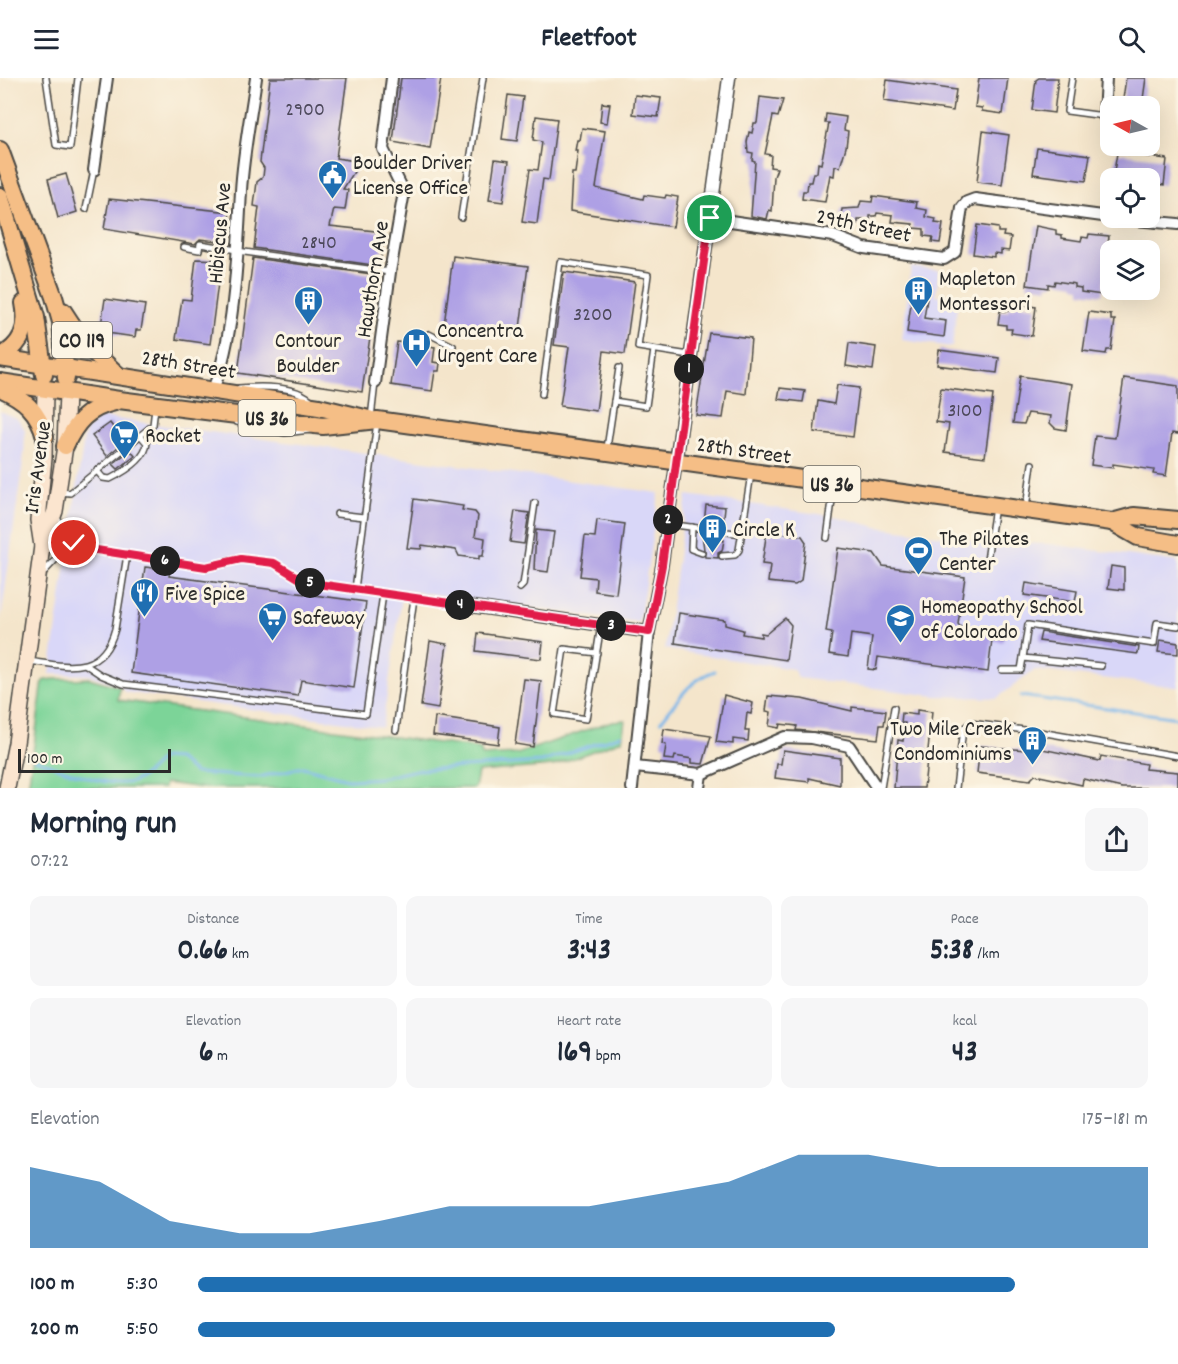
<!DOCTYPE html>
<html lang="en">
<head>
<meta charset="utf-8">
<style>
	body { margin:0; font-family:Dekko,sans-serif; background:#f6f6f7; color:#1f2937; height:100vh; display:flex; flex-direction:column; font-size:22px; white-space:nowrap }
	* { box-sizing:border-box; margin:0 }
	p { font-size:20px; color:#747a83 }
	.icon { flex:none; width:33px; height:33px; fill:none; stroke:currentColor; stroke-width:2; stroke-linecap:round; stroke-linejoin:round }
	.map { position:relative; height:710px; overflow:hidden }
	.drawer { display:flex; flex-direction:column; background:#fff; flex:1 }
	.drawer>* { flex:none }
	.needle { width:39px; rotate:278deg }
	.fabs { position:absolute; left:1100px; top:18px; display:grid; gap:12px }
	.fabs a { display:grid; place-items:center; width:60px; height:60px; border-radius:12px; background:#fff; box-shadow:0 6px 24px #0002; font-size:30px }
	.scale { position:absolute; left:18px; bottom:15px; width:153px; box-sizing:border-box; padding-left:6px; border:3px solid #2b2b2b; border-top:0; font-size:16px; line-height:21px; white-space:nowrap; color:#2b2b2b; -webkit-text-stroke:4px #fcf5e5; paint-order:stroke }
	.pin { position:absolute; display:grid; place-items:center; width:51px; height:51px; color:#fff; margin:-26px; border:3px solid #fff; border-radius:50%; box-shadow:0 2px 6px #0007 }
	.km { position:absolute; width:30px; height:30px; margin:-15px; border-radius:50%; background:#222; color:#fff; font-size:16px; line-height:30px; text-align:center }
	.round { display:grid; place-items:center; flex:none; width:63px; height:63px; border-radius:12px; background:#f6f6f7 }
	.headline { display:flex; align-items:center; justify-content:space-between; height:102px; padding:0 30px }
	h1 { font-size:33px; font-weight:800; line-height:45px }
	.metrics { display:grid; grid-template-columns:repeat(3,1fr); gap:9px; height:102px; padding:6px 30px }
	.metrics div { display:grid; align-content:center; border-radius:12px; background:#f6f6f7; text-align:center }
	.metrics b { font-size:30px; font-weight:800 }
	.metrics small { font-size:16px; font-weight:400 }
	.metrics p { font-size:16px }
	.chart { height:168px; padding:12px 30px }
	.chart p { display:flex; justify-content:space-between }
	.chart svg { width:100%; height:108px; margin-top:6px; fill:#1f6fb2; opacity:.7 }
	ul { padding:0 30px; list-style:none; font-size:20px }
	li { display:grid; grid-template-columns:96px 72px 1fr; align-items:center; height:45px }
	li i { height:15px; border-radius:8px; background:#1f6fb2 }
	header { display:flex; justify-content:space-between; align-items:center; height:78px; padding:0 30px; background:#fff; font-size:27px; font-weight:800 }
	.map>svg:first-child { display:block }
	.built { fill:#d9d7f8 }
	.green { fill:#7cd498; stroke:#548062; stroke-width:1.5 }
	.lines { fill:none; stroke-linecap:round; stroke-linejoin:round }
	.stream { stroke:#76b5ea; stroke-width:3 }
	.building { fill:#aea0e5 }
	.service-casing { stroke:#494743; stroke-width:8 }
	.minor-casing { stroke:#494743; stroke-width:14 }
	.tertiary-casing { stroke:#494743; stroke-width:15 }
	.secondary-casing { stroke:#494743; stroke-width:18 }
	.trunk-casing { stroke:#494743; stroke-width:20 }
	.service { stroke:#fff; stroke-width:5 }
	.minor { stroke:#fff; stroke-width:10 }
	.tertiary { stroke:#fff; stroke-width:12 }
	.secondary { stroke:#fbe5cf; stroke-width:15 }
	.trunk { stroke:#f5be86; stroke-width:16 }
	.route-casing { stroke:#fff; stroke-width:12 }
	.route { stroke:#e11d48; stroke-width:8 }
	.labels { text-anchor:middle; stroke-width:6; stroke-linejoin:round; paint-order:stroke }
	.number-label { font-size:20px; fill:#4c485a }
	.shield { fill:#fcf5e5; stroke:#6a6863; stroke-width:1.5 }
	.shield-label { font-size:21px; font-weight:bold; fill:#2b2b2b }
	.poi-label { font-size:22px; fill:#2b2b2b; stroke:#fcf5e5; text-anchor:start }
	.street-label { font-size:22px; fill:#2b2b2b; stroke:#fcf5e5 }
</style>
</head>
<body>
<header><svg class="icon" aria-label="menu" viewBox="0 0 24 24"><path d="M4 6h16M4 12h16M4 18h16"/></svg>Fleetfoot<svg class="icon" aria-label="search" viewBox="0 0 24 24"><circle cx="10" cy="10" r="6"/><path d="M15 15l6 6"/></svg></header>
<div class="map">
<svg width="1178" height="710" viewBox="0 0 1178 710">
	<rect width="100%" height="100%" fill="#fcf5e5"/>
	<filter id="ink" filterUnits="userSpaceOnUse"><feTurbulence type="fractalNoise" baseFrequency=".0167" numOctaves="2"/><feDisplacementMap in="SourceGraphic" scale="12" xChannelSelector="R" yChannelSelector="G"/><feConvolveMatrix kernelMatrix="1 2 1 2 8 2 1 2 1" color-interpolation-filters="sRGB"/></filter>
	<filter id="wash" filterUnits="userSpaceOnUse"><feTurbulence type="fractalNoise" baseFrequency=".008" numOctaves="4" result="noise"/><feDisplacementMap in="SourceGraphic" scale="24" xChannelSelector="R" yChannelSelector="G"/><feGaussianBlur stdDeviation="1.35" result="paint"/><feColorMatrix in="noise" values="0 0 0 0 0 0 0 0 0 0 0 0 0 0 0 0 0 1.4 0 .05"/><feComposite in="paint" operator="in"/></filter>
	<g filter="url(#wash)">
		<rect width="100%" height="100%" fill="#f4e5cb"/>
		<g class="built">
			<path d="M911,189L939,192L936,217L958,220L952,269L902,262Z"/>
			<path d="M0,333L18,341L25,352L24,376L1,541Z"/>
			<path d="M101,339L659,415L639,545L403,512L382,649L125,614L120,607L89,597L50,596L84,360L87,351Z"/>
			<path d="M687,417L839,439L877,449L985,464L1049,466L1178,484V609L1035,592L997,620L936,618L798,600L793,591L665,571Z"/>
		</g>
		<path class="green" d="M89,600L120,609L118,622L469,669L481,672L482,678L517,676L612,643L625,642L622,662L553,688L478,694L475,710H204L165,705L164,710H28L43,603C52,599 77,602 89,600Z"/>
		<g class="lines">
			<g class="stream">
				<path d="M1021,618L1178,640"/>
				<path d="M661,643C677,623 690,601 715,593"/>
				<path d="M35,681C61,690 105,710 132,704C144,700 153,689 162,680L178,681L195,695L259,699L303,689L351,702L381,700L416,692L542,684L621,657"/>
			</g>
		</g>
		<g id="blocks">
			<g class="building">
				<path d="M270,0H347L336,80L356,83L354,94L343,111L348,112L345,132L334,131L330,148L384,154L380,188L254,170L259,129L254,128L257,104L263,99L264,90L260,84Z"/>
				<path d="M401,0H441L430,71L393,64Z"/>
				<path d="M979,0H1008L1003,36L982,33V30L975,29Z"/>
				<path d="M1039,0H1058L1054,35L1032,32L1036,2Z"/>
				<path d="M1126,0H1146L1142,28H1122Z"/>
				<path d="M887,2L956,12L953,33L884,23Z"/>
				<path d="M508,17L523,19L517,63L502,61Z"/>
				<path d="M635,17L661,20L658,39L633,36Z"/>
				<path d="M760,19L783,22L778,39L773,38L765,76L771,77L770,89L777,90L774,99L772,133L769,132L767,141L751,138L755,83L752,82L753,75L748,74L747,64L749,54L752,55L754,45H757Z"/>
				<path d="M602,25L610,26L607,45L600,44Z"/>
				<path d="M826,36L846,39L844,52L848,53L846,69L840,89L835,88L834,98L830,97L825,124L802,121L803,113H807L808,104H811L813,95H817L818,85L821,86L829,45H825Z"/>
				<path d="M536,38L557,41L549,102L543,101L537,146L522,144L530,91L538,92L542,64L533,62Z"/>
				<path d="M582,50L605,53L596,110L643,121L644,117L665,120L666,117L678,119L673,149L570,133L572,95H575L578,73H575L577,62H580Z"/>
				<path d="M983,53L1009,57L1002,107L977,104Z"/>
				<path d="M1037,70L1090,77L1086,103L1033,96Z"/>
				<path d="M1117,75L1167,81L1164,107L1149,105V100H1113Z"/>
				<path d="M495,81L509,83L503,124L489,122Z"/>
				<path d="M66,96L77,134L58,140L48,101Z"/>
				<path d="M873,118L917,124L916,130L927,132L926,139L936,141L935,145L943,146L940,165L932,164L933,159L924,158V151L913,150V146L892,144L893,137L877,135L876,138H870V142H858V147L848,146L847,155L839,152L842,131L859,130L861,123L872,124Z"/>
				<path d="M109,121L230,134L225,164L200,161L195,166L104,151Z"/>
				<path d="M977,147L998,150V154H1004L1003,158L1011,159L1009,173L1001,172V176L994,175V179L973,176Z"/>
				<path d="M1036,148L1056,152V156L1062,157V160L1081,163L1082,159L1088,160L1089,156L1109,158L1102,217L1081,214V210L1075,209V206L1055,203L1054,207L1048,206V210L1027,207Z"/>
				<path d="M453,178L528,188L519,258L444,247Z"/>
				<path d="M253,180L379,197L362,314L238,295Z"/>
				<path d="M196,181L221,182L210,266L176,261L182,221L191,222Z"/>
				<path d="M564,194L635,204L625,276L604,273L596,333L560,328L569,269L554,267Z"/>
				<path d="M912,219L927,221L924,240L946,243L944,259L907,254Z"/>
				<path d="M105,221L145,227L141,252H136L135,259L100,254Z"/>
				<path d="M1015,226L1036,229L1032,258L1011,255L1012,251H1006V247L998,246L1000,233H1008V229L1015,230Z"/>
				<path d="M1089,234L1111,237V242H1115L1111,272H1107L1106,276L1083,273Z"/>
				<path d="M709,255L751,260L746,316L727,313L723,340L696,337Z"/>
				<path d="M397,264L435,269L433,284L440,285L439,293H435L432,313L391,307Z"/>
				<path d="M849,265L876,269L873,292L846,288Z"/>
				<path d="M939,272L999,280L997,295L937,287Z"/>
				<path d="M1020,298L1072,306L1066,352L1055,350L1050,345L1051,338L1028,335L1024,346L1013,345Z"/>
				<path d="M1124,300L1178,308V356L1172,355L1166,398L1153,396L1154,392L1113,386V390L1091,387L1095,358L1115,360Z"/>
				<path d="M837,307L859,310L853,359L814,354L818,323L834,326Z"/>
				<path d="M780,310L805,313L803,324L778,321Z"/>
				<path d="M941,310L993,317L985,379L945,374L949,346L936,344Z"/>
				<path d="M110,345L124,364L107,378L92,358Z"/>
				<path d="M130,372L135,378L118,391L113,386Z"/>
				<path d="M414,421L463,428L462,432L475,434L478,438L475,458L485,460L483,478H479V481L459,478L456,472L422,467L421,471L407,470Z"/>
				<path d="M706,427L725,429L723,448L704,446Z"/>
				<path d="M515,433L529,435L524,466L510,464Z"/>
				<path d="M597,442L625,446L616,516L595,513L596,500L580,498L585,458L595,459Z"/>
				<path d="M536,452L554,454L548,494L534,492Z"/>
				<path d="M772,454L802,458L806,464L801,503L795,507L768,504L770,487L762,486L766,459Z"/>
				<path d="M702,456L721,458V461L724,462L722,473L718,475V480L705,479Z"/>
				<path d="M838,470L874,475L883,488L965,499L958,546L966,555L987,557L995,552L1005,554L1003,564L992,562L988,594L878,579L876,592L868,591L872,559L851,556L848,579L829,576L832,555L826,554Z"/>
				<path d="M1111,488L1124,490V512L1108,510Z"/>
				<path d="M145,489L170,492L169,498L366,524L354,610L301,602L298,618L131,595Z"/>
				<path d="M1026,505L1077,513L1075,524L1024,517Z"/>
				<path d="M679,535L725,542V547L743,552L742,556L761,559V555L766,556L785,540L791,547L786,582L675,565Z"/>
				<path d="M1041,554L1139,569L1138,576L1039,563Z"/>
				<path d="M478,555L543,564L541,581L476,573Z"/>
				<path d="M1160,562L1178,565V576L1158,574Z"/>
				<path d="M430,563L447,566L438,631L421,628Z"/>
				<path d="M524,601L541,603L533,669L515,666Z"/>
				<path d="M724,617L753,625L751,636L747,635L745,653H749L748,663L733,661V666L716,664Z"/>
				<path d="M768,618L802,621L852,633V629L886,633L884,647H880L878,661L796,652L797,648L780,646L779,650L769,648L771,634L766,633Z"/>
				<path d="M917,632L932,634L924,710H894L898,662L903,663L905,645H901L902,635L917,637Z"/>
				<path d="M435,639L500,649L498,666L433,657Z"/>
				<path d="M664,651L711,658L703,686L692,685V681L675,678L674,682L664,681L666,667L662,666Z"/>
				<path d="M980,668L1037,673L1038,670L1100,683L1101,678L1146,686L1145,691L1178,694V710H1122L1083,701L1082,707L1035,697L1030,702L977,695Z"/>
				<path d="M783,672L840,680V707L809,700V704L775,700L777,686H781Z"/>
			</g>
		</g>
	</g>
	<g filter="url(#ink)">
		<use href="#blocks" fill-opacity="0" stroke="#494743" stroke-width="1.5"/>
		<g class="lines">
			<defs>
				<g id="service">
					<path d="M46,0L56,67L70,69L78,0"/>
					<path d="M1072,0L1067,33L1104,38"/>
					<path d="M86,131L94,92"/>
					<path d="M461,139L483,0"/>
					<path d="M184,169L199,172L200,166L237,172"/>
					<path d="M237,173L390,194"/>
					<path d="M429,256L453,268"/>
					<path d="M239,310C261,308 294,307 311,322"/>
					<path d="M542,316L560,184L648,197L638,269L689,277"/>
					<path d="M614,323L646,328L654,272"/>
					<path d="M371,340L375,305"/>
					<path d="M237,344L285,355L310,352"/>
					<path d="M607,370L619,290"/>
					<path d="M97,393L103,400L110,401C124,394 146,381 147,365L141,358"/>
					<path d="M60,414L70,415L153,347L155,330"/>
					<path d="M1026,430L1032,386"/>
					<path d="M337,436L364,439"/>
					<path d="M57,439L66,459L83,469"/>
					<path d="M668,446L742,456"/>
					<path d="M692,449L691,471L702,475"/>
					<path d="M827,460L834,408"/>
					<path d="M722,478L735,477L739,472L751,396"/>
					<path d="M987,482L995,429"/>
					<path d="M43,495L59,478L79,470L206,489L241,481L274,485L305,504L455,526"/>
					<path d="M520,510L523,507L535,425"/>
					<path d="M355,511L377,344"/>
					<path d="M597,575L564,571L554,636L586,641L601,547"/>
					<path d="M28,583C66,588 102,599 115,551L127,477"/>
					<path d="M86,587L101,597L123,606L366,636L383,516"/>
					<path d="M1101,588L1023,580L1028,547L1154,566L1157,545L1178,548"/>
					<path d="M1002,592H1021L1023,580"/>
					<path d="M396,652L414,520"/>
					<path d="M881,710L894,630"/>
					<path d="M956,710L963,651L970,645L1040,654L1178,678"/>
				</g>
				<g id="minor">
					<path d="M1104,38L1106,0"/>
					<path d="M94,92L107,0"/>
					<path d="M710,140L833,158L864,170L944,181L955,174L962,130L967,124L975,121L1110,139"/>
					<path d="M1114,140L1178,146"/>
					<path d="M375,305L390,194L404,114L383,71L392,0"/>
					<path d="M213,311C235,261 238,169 241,113C243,76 251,37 256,0"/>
					<path d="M455,526L649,554"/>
					<path d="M635,689L701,696L785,659L812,660L849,668L877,710"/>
					<path d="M632,710L649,554L662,487L676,385"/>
					<path d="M699,710L701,696"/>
				</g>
				<path id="tertiary" d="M676,385L729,0"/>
				<g id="secondary">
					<path d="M42,468L38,442L44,380L45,310"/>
					<path d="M7,710L16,665L42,468L55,433L65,368L67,314"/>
				</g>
				<g id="trunk">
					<path d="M0,72L54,219L61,244L66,300"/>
					<path d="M0,118L36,239L44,297"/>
					<path d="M63,233L84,265L118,297"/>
					<path d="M0,279C22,267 29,250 24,225"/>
					<path d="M0,280L319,329L369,341"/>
					<path d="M0,304L119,322L323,348L377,342L1112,444L1134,438L1178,442"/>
					<path d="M0,310C24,321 39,333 45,359"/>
					<path d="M65,368C76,344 88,330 115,324"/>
					<path d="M1112,444L1138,459L1178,466"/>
				</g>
			</defs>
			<use href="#service" class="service-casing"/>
			<use href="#minor" class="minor-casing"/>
			<use href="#tertiary" class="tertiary-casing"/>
			<use href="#secondary" class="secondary-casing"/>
			<use href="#trunk" class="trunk-casing"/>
			<use href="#service" class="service"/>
			<use href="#minor" class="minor"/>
			<use href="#tertiary" class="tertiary"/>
			<use href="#secondary" class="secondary"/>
			<use href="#trunk" class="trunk"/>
		</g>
	</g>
	<g class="lines" filter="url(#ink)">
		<defs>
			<path id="route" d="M74,465L90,471L206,489L241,481L274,485L305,504L649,554L662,487L710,140"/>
		</defs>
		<use href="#route" class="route-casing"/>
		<use href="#route" class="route"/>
	</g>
	<defs>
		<symbol id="civic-pin" viewBox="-11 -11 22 30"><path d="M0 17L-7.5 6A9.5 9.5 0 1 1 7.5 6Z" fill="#1f6fb2" stroke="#fcf5e5"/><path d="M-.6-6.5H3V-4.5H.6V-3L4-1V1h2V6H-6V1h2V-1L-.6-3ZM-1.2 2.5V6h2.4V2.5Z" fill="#fff"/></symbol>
		<symbol id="building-pin" viewBox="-11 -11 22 30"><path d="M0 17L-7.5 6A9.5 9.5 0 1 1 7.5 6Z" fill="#1f6fb2" stroke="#fcf5e5"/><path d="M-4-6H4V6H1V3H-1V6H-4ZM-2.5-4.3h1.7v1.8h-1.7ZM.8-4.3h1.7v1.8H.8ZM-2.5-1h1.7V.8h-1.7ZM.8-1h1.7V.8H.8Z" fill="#fff"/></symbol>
		<symbol id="hospital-pin" viewBox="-11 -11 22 30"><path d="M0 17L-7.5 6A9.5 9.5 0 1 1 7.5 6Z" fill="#1f6fb2" stroke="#fcf5e5"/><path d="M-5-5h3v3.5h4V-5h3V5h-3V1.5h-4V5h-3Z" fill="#fff"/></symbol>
		<symbol id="supermarket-pin" viewBox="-11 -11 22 30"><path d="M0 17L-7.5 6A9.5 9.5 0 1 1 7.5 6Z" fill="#1f6fb2" stroke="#fcf5e5"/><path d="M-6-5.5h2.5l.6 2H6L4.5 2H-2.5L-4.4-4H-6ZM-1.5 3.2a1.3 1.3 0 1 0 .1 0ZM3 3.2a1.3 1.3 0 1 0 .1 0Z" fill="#fff"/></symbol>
		<symbol id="stadium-pin" viewBox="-11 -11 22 30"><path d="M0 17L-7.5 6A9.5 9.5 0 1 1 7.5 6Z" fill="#1f6fb2" stroke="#fcf5e5"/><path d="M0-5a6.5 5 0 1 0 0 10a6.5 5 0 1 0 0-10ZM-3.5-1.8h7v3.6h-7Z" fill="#fff"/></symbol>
		<symbol id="restaurant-pin" viewBox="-11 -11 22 30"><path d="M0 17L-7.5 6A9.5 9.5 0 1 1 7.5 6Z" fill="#1f6fb2" stroke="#fcf5e5"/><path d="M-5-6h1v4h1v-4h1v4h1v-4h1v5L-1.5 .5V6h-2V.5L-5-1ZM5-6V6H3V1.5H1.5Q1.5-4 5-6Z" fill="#fff"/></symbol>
		<symbol id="school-pin" viewBox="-11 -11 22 30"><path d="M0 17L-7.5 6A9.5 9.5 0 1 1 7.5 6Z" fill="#1f6fb2" stroke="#fcf5e5"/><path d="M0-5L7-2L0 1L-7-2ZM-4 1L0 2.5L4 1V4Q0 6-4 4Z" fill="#fff"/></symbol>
	</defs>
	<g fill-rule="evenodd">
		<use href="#civic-pin" x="316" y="80" width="33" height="45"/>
		<use href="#building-pin" x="902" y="196" width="33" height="45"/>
		<use href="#building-pin" x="292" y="206" width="33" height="45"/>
		<use href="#hospital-pin" x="400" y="248" width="33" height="45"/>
		<use href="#supermarket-pin" x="108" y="340" width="33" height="45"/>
		<use href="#building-pin" x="696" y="434" width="33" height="45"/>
		<use href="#stadium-pin" x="902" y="456" width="33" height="45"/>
		<use href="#restaurant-pin" x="128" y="498" width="33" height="45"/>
		<use href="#supermarket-pin" x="256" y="522" width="33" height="45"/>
		<use href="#school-pin" x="884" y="524" width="33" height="45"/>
		<use href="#building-pin" x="1016" y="646" width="33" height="45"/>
	</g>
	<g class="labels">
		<g class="number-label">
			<text x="305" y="37">2900</text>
			<text x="319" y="170">2840</text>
			<text x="593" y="242">3200</text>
			<text x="965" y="338">3100</text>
		</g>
		<g class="shield">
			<rect x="52" y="244" width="60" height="36" rx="4.5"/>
			<rect x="238.5" y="322" width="57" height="36" rx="4.5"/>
			<rect x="803.5" y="388" width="57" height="36" rx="4.5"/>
		</g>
		<g class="shield-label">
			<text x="82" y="269">CO 119</text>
			<text x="267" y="347">US 36</text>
			<text x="832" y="413">US 36</text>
		</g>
		<g class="poi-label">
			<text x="353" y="91">Boulder Driver<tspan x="353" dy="25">License Office</tspan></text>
			<text x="939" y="207">Mapleton<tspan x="939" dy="25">Montessori</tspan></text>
			<text x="437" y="259">Concentra<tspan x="437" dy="25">Urgent Care</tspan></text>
			<text x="308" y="269" text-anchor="middle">Contour<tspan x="308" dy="25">Boulder</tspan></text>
			<text x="145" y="364">Rocket</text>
			<text x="733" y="458">Circle K</text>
			<text x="939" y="467">The Pilates<tspan x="939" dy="25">Center</tspan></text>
			<text x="165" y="522">Five Spice</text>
			<text x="921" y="535">Homeopathy School<tspan x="921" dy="25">of Colorado</tspan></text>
			<text x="293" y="546">Safeway</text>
			<text x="1012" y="657" text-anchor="end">Two Mile Creek<tspan x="1012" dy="25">Condominiums</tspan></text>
		</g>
		<g class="street-label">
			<text transform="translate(864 146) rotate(12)" y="8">29th Street</text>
			<text transform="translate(218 155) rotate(-85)" y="8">Hibiscus Ave</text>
			<text transform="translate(371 201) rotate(-81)" y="8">Hawthorn Ave</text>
			<text transform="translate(189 285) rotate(9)" y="8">28th Street</text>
			<text transform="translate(744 371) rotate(8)" y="8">28th Street</text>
			<text transform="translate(36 389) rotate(-82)" y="8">Iris Avenue</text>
		</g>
	</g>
</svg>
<div class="fabs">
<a><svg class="needle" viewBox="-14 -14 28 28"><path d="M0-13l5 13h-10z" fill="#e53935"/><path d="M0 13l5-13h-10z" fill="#747a83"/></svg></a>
<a><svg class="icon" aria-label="locate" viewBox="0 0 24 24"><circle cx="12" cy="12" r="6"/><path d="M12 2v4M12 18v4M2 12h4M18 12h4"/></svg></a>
<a><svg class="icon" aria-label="layers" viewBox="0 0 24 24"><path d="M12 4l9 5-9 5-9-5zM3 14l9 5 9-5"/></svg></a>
</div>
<div class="scale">100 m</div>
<div class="pin" style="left:710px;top:140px;background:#1e9e55"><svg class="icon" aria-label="arrive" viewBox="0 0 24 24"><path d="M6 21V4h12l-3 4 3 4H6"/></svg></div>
<div class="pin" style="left:74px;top:465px;background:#d93025"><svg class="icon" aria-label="check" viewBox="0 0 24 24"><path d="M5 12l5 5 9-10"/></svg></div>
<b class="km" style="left:689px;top:291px">1</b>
<b class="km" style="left:668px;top:442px">2</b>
<b class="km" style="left:611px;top:548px">3</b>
<b class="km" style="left:460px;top:527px">4</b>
<b class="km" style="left:310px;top:505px">5</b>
<b class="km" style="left:165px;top:483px">6</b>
</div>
<section class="drawer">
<div class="headline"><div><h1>Morning run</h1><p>07:22</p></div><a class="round"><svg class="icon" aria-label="share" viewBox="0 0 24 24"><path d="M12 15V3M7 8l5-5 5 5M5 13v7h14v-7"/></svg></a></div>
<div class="metrics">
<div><p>Distance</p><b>0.66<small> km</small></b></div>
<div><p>Time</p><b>3:43</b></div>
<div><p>Pace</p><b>5:38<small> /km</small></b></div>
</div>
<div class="metrics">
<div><p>Elevation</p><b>6<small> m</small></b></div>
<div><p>Heart rate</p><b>169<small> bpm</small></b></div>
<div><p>kcal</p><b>43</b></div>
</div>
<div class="chart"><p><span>Elevation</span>175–181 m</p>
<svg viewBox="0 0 160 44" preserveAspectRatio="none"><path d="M0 44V11L10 17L20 33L30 38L40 38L50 33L60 27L70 27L80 27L90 22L100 17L110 6L120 6L130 11L140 11L150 11L160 11V44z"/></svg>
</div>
<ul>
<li><b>100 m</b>5:30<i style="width:86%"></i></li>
<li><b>200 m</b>5:50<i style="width:67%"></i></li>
</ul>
</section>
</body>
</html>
